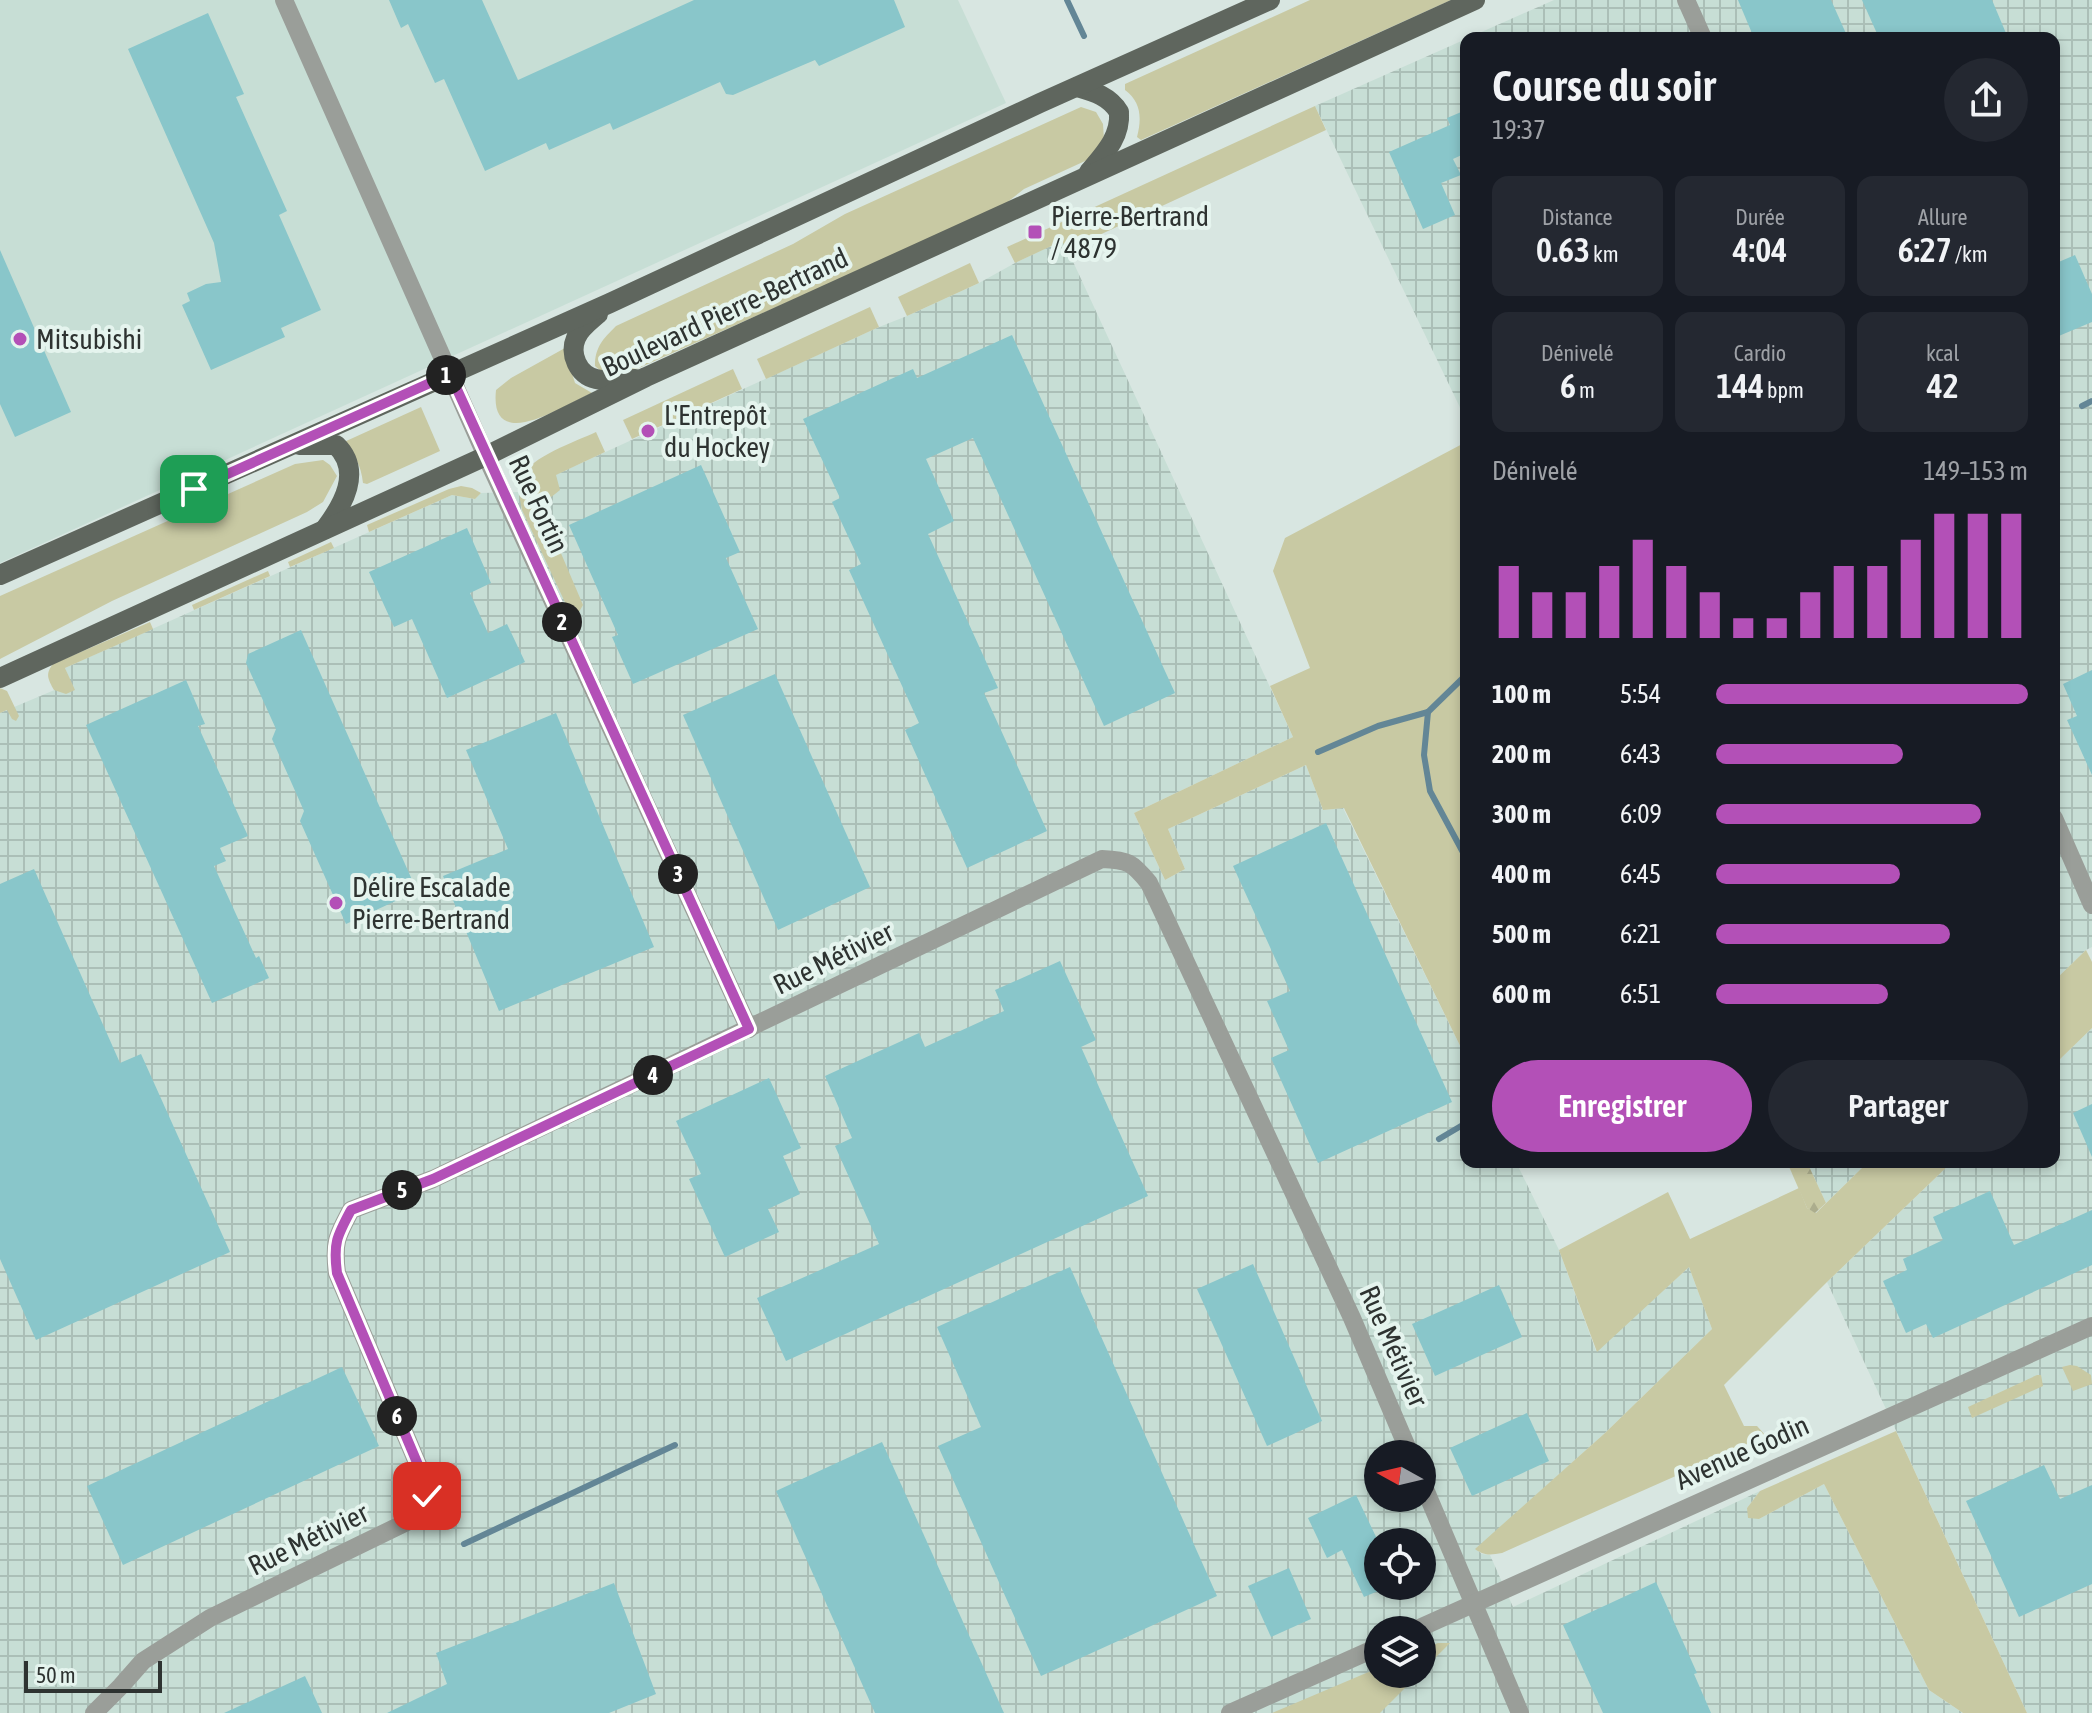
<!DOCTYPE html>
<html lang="fr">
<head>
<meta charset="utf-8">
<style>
	body { margin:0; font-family:"Asap Condensed",sans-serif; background:#242831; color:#f1f3f6; height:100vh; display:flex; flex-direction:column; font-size:30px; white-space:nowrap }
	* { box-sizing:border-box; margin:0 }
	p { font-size:26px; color:#9ea1a6 }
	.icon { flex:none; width:44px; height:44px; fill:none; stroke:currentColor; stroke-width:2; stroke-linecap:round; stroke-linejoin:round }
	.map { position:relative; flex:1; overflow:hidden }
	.details { position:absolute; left:1460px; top:32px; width:600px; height:1136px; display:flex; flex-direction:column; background:#171b24; border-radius:16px; box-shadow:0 4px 12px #0003 }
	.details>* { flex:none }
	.needle { width:52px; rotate:278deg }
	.tools { position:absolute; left:1364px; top:1440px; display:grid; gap:16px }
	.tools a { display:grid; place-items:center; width:72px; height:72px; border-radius:50%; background:#171b24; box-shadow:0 4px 12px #0003; font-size:40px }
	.scale { position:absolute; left:24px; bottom:20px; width:138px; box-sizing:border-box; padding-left:8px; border:4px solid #2e3331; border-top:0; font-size:22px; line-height:28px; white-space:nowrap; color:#2e3331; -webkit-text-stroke:6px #e5f4ee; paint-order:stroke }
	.pin { position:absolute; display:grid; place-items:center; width:68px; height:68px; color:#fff; margin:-34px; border-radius:16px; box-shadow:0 4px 12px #0006 }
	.km { position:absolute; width:40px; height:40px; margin:-20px; border-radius:50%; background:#222; color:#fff; font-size:22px; line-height:40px; text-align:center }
	.round { display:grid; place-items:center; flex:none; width:84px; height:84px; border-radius:42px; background:#242831 }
	.headline { display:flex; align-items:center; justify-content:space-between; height:136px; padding:0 32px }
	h1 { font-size:44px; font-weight:600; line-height:60px }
	.stats { display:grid; grid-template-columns:repeat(3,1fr); gap:12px; height:136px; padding:8px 32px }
	.stats div { display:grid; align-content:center; border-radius:16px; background:#242831; text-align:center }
	.stats b { font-size:34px; font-weight:600 }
	.stats small { font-size:22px; font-weight:400 }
	.stats p { font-size:22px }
	.chart { height:224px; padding:16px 32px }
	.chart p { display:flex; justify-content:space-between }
	.chart svg { width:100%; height:144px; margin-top:8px; stroke:#b350b7; stroke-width:6 }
	.cta { display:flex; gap:16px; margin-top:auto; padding:16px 32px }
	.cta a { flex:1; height:92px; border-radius:48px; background:#b350b7; color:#fff; font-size:32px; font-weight:600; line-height:92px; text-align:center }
	.cta a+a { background:#242831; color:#f1f3f6 }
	ul { padding:0 32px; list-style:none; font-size:26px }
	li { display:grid; grid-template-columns:128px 96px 1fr; align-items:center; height:60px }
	li i { height:20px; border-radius:10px; background:#b350b7 }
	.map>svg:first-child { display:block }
	.built { fill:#c7ded5 }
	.industrial { fill:url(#industrial-grid); fill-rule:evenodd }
	.grass { fill:#c8c9a3 }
	.forest { fill:url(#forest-firs) }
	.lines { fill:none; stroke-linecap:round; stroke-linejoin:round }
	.stream { stroke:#638696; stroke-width:6 }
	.building { fill:#89c6ca }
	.minor { stroke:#9a9e99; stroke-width:18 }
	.major { stroke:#5f665e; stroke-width:20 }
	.route-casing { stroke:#fff; stroke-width:16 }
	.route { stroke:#b350b7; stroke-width:10 }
	.poi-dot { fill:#b350b7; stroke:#e5f4ee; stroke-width:3 }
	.labels { text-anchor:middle; stroke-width:8; stroke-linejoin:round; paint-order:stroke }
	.poi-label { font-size:28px; fill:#2e3331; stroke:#e5f4ee; text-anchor:start }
	.street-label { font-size:28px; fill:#2e3331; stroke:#e5f4ee }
</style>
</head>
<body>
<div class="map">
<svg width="2092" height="1713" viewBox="0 0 2092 1713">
	<defs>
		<pattern id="industrial-grid" width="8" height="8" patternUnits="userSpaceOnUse" patternTransform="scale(2)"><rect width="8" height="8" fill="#c7ded5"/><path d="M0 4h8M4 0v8" fill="none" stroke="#abbfb7"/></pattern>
		<pattern id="forest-firs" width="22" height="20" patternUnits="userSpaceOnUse" patternTransform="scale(2)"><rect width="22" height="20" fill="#c8c9a3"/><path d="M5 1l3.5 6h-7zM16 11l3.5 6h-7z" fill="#acad8d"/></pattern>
	</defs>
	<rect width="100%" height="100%" fill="#d8e6e1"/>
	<path class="built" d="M0,0H958L1006,103L0,563Z"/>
	<g class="industrial">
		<path d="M1554,0H2092V947L2086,950L2054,981V38H1468Z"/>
		<path d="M1466,39V420L1315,106Z"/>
		<path d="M1063,240L1293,737L1134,813L1165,880L1185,869L1168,829L1306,765L1323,810L1343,808L1466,1058V1162H1516L1559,1250L1596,1351L1689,1267L1712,1329L1605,1433L1476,1549L1482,1554L1490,1555L1513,1607L1760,1491L1747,1508L1759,1519L1824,1484L1929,1690L1963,1713H0V713L71,683L65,668L452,495L475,499L481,493L518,492L879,327L907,316L979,283L1015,263ZM1378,1454H1422V1498H1378ZM1378,1542H1422V1586H1378ZM1378,1630H1422V1674H1378Z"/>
		<path d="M2092,1028V1713H2027L1827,1282L1952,1162H2054V1065Z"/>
		<path d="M1807,1162H1868L1826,1203Z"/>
	</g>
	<g class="grass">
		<path d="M1310,0H1451L1141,140L1137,137C1142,118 1141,102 1125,90V84Z"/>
		<path d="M1315,106L1326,130L1067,250L1062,241L1015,263L1007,247Z"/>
		<path d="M1081,107L1096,112L1103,124L1104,140L1096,156L1024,189L1000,208L632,371C618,376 607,378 595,366C595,347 603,339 616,326L793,244L845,214Z"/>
		<path d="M970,263L979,283L907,316L898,297Z"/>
		<path d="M870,307L879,327L766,379L757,359Z"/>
		<path d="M574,343L570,367L575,383L592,393C563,406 489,455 496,390L511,378Z"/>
		<path d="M733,369L742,389L632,439L623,420Z"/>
		<path d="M421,407L440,451L367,484L363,483C361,465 355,455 344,442Z"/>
		<path d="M596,432L605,452L556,475L560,490L550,498L546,518L583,605L579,612L569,611L522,510C520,499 517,489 521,478C531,456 575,442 596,432Z"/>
		<path d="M1466,442V1058L1344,808L1323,810L1306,765L1168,829L1185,869L1165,880L1134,813L1293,737L1270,686L1310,668L1273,571L1285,538Z"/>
		<path d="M323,460L330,465L337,476L323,502L307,512L112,601L0,659V596L295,464Z"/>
		<path d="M461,486L472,488L481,493L475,499L452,495L369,532L367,525L449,489Z"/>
		<path d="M331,542L334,548L290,567L288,562Z"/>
		<path d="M268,571L270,576L194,610L192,605Z"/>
		<path d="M150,622L153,629L65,668L75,690L66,694L54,690C48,679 45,674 53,664Z"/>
		<path d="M0,688L7,691L19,716L16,721L12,719L7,710L0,713Z"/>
		<path d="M2086,950L2092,962V1028L2054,1065V981Z"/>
		<path d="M1868,1162H1952L1827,1282L1724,1385L1744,1426H1757L1766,1436L1502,1553C1491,1555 1484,1556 1475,1549L1605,1433L1712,1329L1689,1267L1597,1352L1559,1250L1668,1192L1690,1239L1799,1188L1807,1208L1816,1213Z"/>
		<path d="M2070,1365L2077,1366L2091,1375L2092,1384L2073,1391L2062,1367Z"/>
		<path d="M2037,1375H2041L2043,1386L1972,1418L1968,1407Z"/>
		<path d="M1896,1431L2027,1713H1963L1929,1690L1824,1484L1759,1519L1748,1518L1747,1508L1760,1491Z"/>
		<path d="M1438,1643H1450L1422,1671V1649Z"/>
		<path d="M1378,1668V1674H1419L1380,1713H1272Z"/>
	</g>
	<path class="forest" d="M1787,1162H1807L1826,1203L1815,1213L1807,1208Z"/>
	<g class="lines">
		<g class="stream">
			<path d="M1067,0L1084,36"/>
			<path d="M2082,406L2092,401"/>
			<path d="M1466,675L1428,712L1424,755L1430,791L1466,858"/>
			<path d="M1318,752L1378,726L1428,712"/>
			<path d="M1439,1139L1466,1123"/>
			<path d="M464,1544L675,1445"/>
		</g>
	</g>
	<g class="building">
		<path d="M389,0H482L518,80L694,0H894L905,27L819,66L815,60L733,95L726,94L720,82L613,130L610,123L549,150L546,143L485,171L444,79L435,83L408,24L401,28Z"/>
		<path d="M1738,0H1831L1848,38H1754Z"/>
		<path d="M1862,0H1992L2008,38H1879Z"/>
		<path d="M208,13L244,94L236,97L287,211L279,215L321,310L281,328L285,337L211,370L182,305L190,301L187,293L206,284L221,282L214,243L128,49Z"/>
		<path d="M1466,110V153L1453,159L1461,175L1441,183L1455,215L1423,229L1389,152L1450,125L1447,118Z"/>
		<path d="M0,250L71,412L15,437L0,404Z"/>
		<path d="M2075,255L2092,294V322L2054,338V264Z"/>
		<path d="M1012,335L1175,693L1104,726L973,438L926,459L954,521L928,534L998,688L984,693L1047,831L967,868L905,730L919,723L849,570L861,564L832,502L840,498L803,419L913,369L917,378Z"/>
		<path d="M701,465L740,552L726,558L758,629L633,684L612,637L618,635L569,525Z"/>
		<path d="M467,528L491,583L470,593L488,633L507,624L525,662L447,698L412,619L394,627L369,572Z"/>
		<path d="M301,630L417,891L346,924L300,821L304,811L272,739L276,729L246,663L248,654Z"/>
		<path d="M2092,670V775L2067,720L2077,716L2063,684Z"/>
		<path d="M775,674L870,887L778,930L683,715Z"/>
		<path d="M186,680L205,724L198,726L248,836L220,848L226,861L214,866L256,958L259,956L269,978L212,1003L86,725Z"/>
		<path d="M556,713L654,947L499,1011L443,876L508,849L466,750Z"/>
		<path d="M1326,823L1452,1102L1318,1163L1271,1058L1289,1050L1267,1001L1290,991L1233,866Z"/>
		<path d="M34,869L120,1063L141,1054L230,1252L36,1340L0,1259V884Z"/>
		<path d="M1060,961L1096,1040L1081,1047L1148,1196L786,1361L757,1298L879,1244L835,1146L852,1138L825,1076L919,1033L925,1047L1004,1011L995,990Z"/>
		<path d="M769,1078L801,1148L783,1156L800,1194L768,1209L779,1232L725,1257L689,1179L701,1174L676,1121Z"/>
		<path d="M2092,1104V1157L2073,1113Z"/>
		<path d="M1990,1191L2014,1245L2092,1210V1265L1933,1338L1926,1324L1906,1333L1883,1281L1907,1270L1903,1259L1943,1240L1933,1217Z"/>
		<path d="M1253,1264L1322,1421L1267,1446L1197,1289Z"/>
		<path d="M1070,1267L1217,1596L1041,1676L938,1446L981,1427L937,1327Z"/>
		<path d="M1499,1285L1522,1337L1435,1376L1412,1324Z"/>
		<path d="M342,1367L379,1446L123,1565L87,1486Z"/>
		<path d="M1527,1413L1549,1461L1472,1496L1450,1448Z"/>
		<path d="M882,1442L1004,1713H875L776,1491Z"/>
		<path d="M2044,1465L2060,1499L2092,1485V1584L2019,1617L1966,1501Z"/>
		<path d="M1356,1495L1378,1541V1591L1364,1597L1342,1550L1327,1558L1308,1518Z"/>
		<path d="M1289,1568L1311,1619L1271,1637L1248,1586Z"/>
		<path d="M1656,1582L1697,1673L1694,1674L1711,1713H1603L1563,1625Z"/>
		<path d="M614,1583L656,1694L609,1713H387L447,1684L436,1653Z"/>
		<path d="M305,1676L322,1713H224Z"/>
	</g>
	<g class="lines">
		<g class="minor">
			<path d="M284,0L486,456L749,1029"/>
			<path d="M1686,0L1703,38"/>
			<path d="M2054,818L2092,905"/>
			<path d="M1422,1482L1520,1713"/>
			<path d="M1415,1630L2092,1326"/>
			<path d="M94,1713L121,1686L143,1661L210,1618L409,1521L423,1512L427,1496L424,1479L337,1273C333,1243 337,1236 351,1210L433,1179L1102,859C1128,860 1132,862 1149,883L1352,1318L1410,1454"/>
			<path d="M1230,1713L1378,1647"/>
		</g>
		<g class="major">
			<path d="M1077,87C1094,92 1109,96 1119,112C1121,137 1104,154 1089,172"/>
			<path d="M598,314C590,321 580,328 576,338C569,354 578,375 596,379C609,382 623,380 635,379"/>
			<path d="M299,445H336C363,471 343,505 325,529"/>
			<path d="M0,575L610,303L1040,103L1270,0"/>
			<path d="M0,678L486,456L646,377L1475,0"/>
		</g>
	</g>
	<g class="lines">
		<defs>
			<path id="route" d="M194,489L450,374L749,1029L433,1179L351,1210C337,1236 333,1243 337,1273L424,1479L427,1496"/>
		</defs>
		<use href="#route" class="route-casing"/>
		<use href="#route" class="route"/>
	</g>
	<g class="poi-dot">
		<rect x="1027" y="224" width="16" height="16" rx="4"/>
		<circle cx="20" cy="339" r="8"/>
		<circle cx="648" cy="431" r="8"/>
		<circle cx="336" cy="903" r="8"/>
	</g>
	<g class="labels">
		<g class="poi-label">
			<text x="1051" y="226">Pierre-Bertrand<tspan x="1051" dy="32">/ 4879</tspan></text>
			<text x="36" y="349">Mitsubishi</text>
			<text x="664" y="425">L'Entrepôt<tspan x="664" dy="32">du Hockey</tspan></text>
			<text x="352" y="897">Délire Escalade<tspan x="352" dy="32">Pierre-Bertrand</tspan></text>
		</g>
		<g class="street-label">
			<text transform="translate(725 312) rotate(-25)" y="10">Boulevard Pierre-Bertrand</text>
			<text transform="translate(539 504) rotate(65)" y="10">Rue Fortin</text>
			<text transform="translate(833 958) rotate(-26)" y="10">Rue Métivier</text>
			<text transform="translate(1394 1346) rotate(66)" y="10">Rue Métivier</text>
			<text transform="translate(1742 1452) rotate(-24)" y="10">Avenue Godin</text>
			<text transform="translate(308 1539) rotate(-26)" y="10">Rue Métivier</text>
		</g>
	</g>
</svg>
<div class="tools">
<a><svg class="needle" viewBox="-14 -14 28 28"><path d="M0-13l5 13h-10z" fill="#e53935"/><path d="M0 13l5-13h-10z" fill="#9ea1a6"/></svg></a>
<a><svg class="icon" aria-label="locate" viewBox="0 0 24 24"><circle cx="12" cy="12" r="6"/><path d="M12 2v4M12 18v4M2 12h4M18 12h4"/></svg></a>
<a><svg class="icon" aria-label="layers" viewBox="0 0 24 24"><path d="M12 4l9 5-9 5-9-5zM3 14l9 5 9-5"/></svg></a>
</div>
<div class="scale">50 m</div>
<div class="pin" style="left:194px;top:489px;background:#1e9e55"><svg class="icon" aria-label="arrive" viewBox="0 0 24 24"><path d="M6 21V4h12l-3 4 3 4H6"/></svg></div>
<div class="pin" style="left:427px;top:1496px;background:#d93025"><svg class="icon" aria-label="check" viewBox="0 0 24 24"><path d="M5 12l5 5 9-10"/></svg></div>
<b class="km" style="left:446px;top:375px">1</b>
<b class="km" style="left:562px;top:622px">2</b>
<b class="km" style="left:678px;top:874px">3</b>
<b class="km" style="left:653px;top:1075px">4</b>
<b class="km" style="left:402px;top:1190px">5</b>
<b class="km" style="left:397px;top:1416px">6</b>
<section class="details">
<div class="headline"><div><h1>Course du soir</h1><p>19:37</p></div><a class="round"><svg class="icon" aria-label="share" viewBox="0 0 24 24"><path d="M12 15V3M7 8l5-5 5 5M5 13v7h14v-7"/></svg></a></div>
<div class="stats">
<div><p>Distance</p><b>0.63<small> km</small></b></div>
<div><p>Durée</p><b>4:04</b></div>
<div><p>Allure</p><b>6:27<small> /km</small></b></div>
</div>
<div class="stats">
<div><p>Dénivelé</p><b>6<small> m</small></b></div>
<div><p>Cardio</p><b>144<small> bpm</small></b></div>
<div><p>kcal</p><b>42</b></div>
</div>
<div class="chart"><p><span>Dénivelé</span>149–153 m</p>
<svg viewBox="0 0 160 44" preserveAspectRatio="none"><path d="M5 44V22M15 44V30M25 44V30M35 44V22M45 44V14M55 44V22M65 44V30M75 44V38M85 44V38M95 44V30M105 44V22M115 44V22M125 44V14M135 44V6M145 44V6M155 44V6"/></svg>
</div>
<ul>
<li><b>100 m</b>5:54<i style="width:100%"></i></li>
<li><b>200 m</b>6:43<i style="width:60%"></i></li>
<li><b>300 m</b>6:09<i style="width:85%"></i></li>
<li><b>400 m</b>6:45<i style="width:59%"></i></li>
<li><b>500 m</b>6:21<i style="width:75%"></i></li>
<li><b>600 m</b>6:51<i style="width:55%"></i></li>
</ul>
<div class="cta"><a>Enregistrer</a><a>Partager</a></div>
</section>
</div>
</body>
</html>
